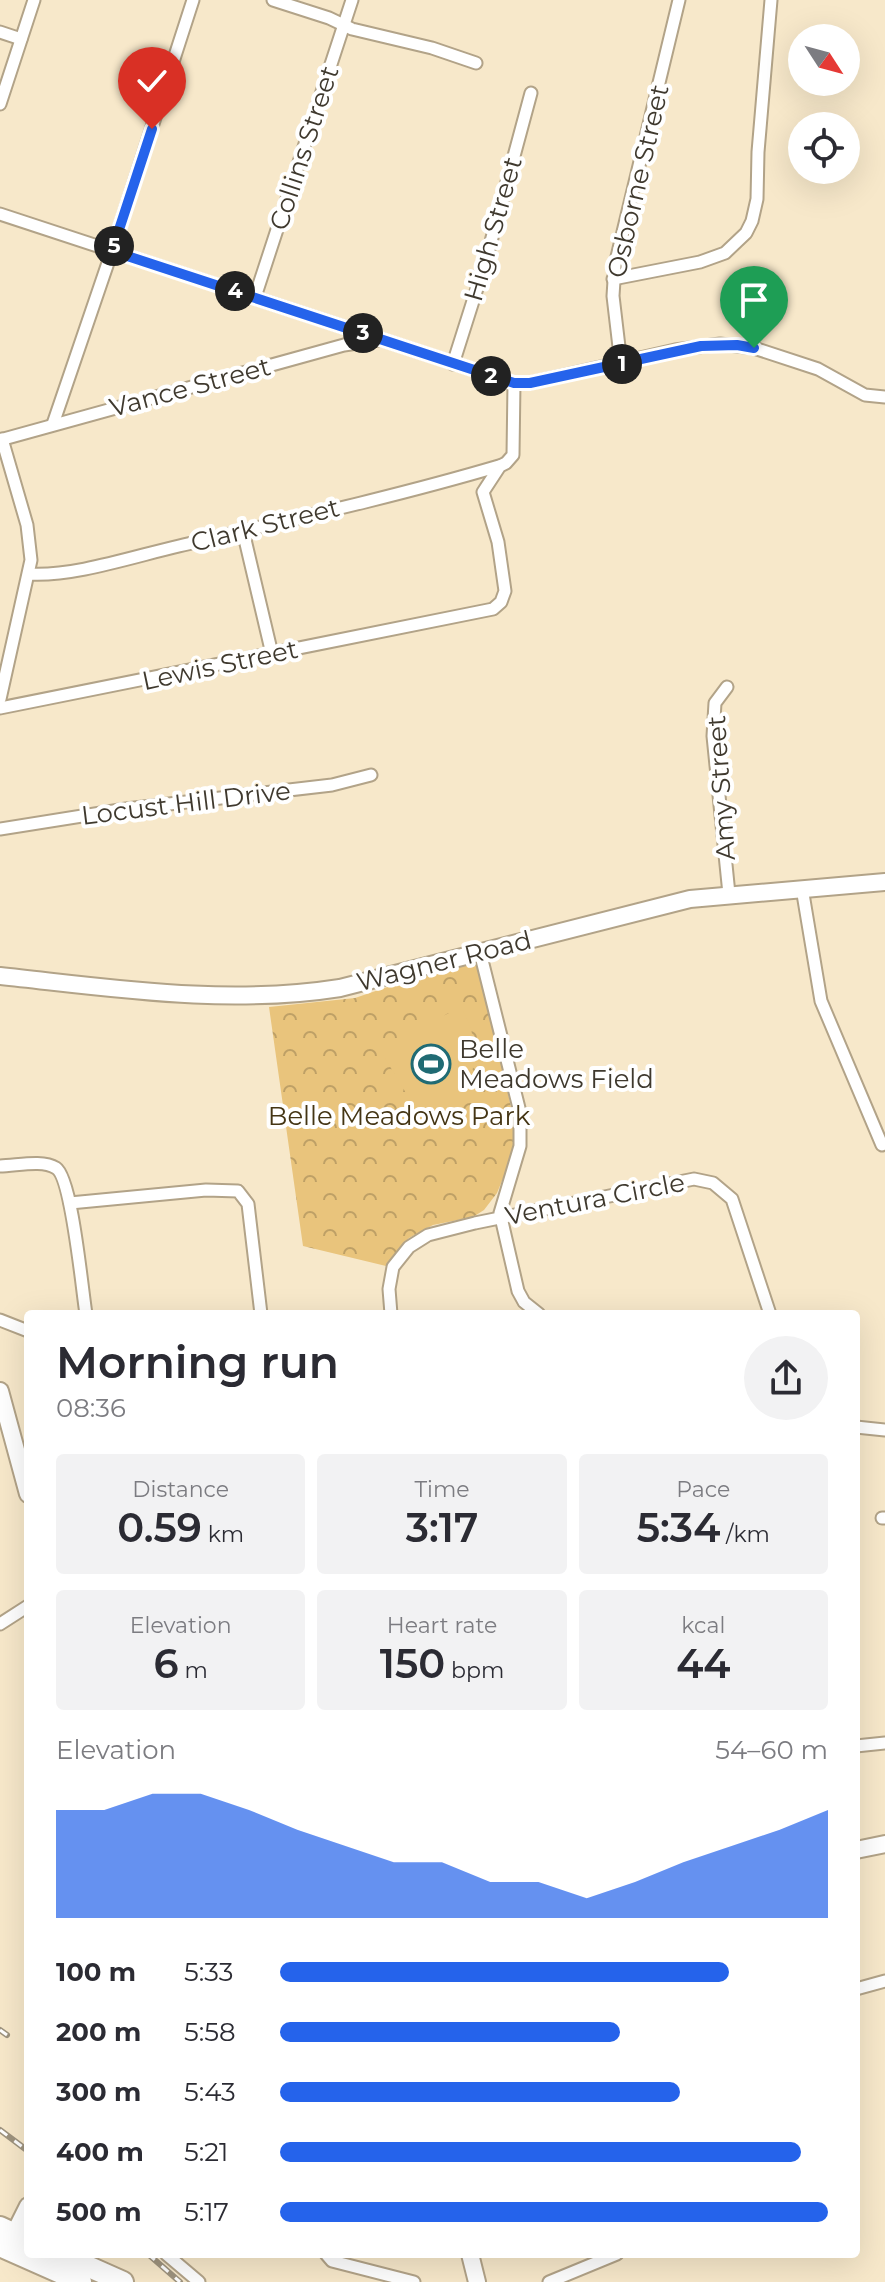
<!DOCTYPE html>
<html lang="en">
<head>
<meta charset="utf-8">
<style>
	body { margin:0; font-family:Montserrat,sans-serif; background:#f2f2f3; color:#2b2b33; height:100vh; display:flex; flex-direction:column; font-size:30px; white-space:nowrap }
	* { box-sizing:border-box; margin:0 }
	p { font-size:26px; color:#7c7c81 }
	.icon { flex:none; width:44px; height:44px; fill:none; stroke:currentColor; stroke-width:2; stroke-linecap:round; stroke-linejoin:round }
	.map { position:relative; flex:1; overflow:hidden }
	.panel { position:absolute; left:24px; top:1310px; width:836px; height:948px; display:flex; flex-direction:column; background:#fff; border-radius:8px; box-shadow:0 8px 32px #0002 }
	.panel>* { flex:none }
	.needle { width:52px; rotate:126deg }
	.tools { position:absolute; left:788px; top:24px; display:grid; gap:16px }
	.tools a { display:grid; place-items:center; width:72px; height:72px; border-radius:50%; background:#fff; box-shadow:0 8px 32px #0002; font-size:40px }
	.pin { position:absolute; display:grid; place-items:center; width:68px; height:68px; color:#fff; margin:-82px -34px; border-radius:50% 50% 50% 0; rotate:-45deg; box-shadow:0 0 8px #0007 }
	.pin .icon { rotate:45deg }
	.km { position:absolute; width:40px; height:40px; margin:-20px; border-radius:50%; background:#222; color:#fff; font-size:22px; line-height:40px; text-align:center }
	.round { display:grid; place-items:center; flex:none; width:84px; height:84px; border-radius:42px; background:#f2f2f3 }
	.summary { display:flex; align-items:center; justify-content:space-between; height:136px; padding:0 32px }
	h1 { font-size:44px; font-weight:600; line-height:60px }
	.stats { display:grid; grid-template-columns:repeat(3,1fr); gap:12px; height:136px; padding:8px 32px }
	.stats div { display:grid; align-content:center; border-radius:8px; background:#f2f2f3; text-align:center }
	.stats b { font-size:40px; font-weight:600 }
	.stats small { font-size:22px; font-weight:400 }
	.stats p { font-size:22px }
	.chart { height:224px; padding:16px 32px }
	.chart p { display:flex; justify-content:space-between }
	.chart svg { width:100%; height:144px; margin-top:8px; fill:#2563eb; opacity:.7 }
	ul { padding:0 32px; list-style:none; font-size:26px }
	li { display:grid; grid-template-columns:128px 96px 1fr; align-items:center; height:60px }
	li i { height:20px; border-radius:10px; background:#2563eb }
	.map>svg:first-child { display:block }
	.park { fill:url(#park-crowns) }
	.garden { fill:#e9c47c }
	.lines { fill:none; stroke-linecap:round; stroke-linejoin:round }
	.street-casing { stroke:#b2a388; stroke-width:15 }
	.secondary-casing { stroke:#b2a388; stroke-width:20 }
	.highway-casing { stroke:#b2a388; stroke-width:24 }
	.street { stroke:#fff; stroke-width:11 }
	.secondary { stroke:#fff; stroke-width:16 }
	.highway { stroke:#fff; stroke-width:20 }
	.rail-casing { stroke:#9e937e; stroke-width:6 }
	.rail { stroke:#fff; stroke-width:3; stroke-dasharray:9; stroke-linecap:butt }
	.route-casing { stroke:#fff; stroke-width:16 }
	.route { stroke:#2563eb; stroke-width:10 }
	.labels { text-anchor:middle; stroke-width:8; stroke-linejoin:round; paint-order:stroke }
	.street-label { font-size:26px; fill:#3f392e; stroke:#fff }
	.poi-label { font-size:26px; fill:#3f392e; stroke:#fff; text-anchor:start }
	.park-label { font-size:26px; fill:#443514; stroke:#fff }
</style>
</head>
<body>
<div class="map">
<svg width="885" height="2282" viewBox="0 0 885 2282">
	<defs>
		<pattern id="park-crowns" width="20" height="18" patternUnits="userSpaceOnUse" patternTransform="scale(2)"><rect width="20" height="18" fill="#e9c47c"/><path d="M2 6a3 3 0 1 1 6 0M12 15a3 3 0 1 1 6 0" fill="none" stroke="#bea066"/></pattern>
	</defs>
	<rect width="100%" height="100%" fill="#f7e8ca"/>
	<path class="park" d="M470,959L478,964L484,983L516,1130L511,1159L497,1193L484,1210L473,1217L433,1225L409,1238L386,1266L303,1246L269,1007L355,998Z"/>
	<path class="garden" d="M461,1007C489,1056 472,1098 426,1126L383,1055V1046Z"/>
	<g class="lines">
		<defs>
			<g id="street">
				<path d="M273,0L329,18L352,29L432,48L476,63"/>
				<path d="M0,32L21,39"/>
				<path d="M0,104L34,0"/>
				<path d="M0,214L514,383H530L675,350L720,344L754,348L818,369L865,395L885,397"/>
				<path d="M613,279L700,262L725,253L746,233L752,221L757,199L758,152L771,0"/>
				<path d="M255,297L352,0"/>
				<path d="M453,364L486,260L531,93"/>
				<path d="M621,364L613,296L615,265L679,0"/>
				<path d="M53,424L112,251L193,0"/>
				<path d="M0,440L344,345L378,340"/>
				<path d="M243,531L272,654"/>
				<path d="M29,574C73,577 135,556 179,546C285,521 394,497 499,466"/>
				<path d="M727,687L715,703L713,736L729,894"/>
				<path d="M0,699L31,560L27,525L2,439"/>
				<path d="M0,708L493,609L501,602L505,591L498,542L483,492L500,466L506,463L513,455L514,383"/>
				<path d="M0,829L126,809L332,785L371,775"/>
				<path d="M802,888L821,1001L882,1145"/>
				<path d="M480,952L520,1112V1146L500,1213L518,1291L524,1302L539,1314"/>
				<path d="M0,1166C16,1166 42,1159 56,1168C72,1178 82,1290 86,1314"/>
				<path d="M70,1203L206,1190L238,1191L248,1204L261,1314"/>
				<path d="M391,1314L389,1289L393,1267L409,1247L428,1235L475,1223L694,1179L713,1183L732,1199L770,1314"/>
				<path d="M0,1320L28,1331"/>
				<path d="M856,1427L885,1430"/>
				<path d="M882,1518H885"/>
				<path d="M0,1624L28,1606"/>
				<path d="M856,1746L885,1743"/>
				<path d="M856,1989L885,1981"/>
				<path d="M166,2254L199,2282"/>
				<path d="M326,2254L332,2261L414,2282"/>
				<path d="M549,2282L617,2254"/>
			</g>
			<g id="secondary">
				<path d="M0,976C113,988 226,1006 340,988L690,899L885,882"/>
				<path d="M0,1391L28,1494"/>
				<path d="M856,1850L885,1844"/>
				<path d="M9,2244L28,2206"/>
				<path d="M470,2254L477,2282"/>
			</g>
			<g id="highway">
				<path d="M0,2227L28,2240"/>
				<path d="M0,2246L81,2282"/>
				<path d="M60,2254L123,2282"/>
			</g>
		</defs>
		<use href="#street" class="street-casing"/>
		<use href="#secondary" class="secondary-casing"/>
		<use href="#highway" class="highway-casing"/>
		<use href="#street" class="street"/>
		<use href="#secondary" class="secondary"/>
		<use href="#highway" class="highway"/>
		<defs>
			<g id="rail">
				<path d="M0,2030L7,2035"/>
				<path d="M0,2130L28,2151"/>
				<path d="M148,2254L180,2282"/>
			</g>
		</defs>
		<use href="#rail" class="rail-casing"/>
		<use href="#rail" class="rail"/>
	</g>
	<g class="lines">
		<defs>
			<path id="route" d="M152,129L112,251L514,383H530L701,346L737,345L754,348"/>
		</defs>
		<use href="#route" class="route-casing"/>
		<use href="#route" class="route"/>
	</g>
	<defs>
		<symbol id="stadium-ring" viewBox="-11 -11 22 22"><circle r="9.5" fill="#fff" stroke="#206b74" stroke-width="1.5"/><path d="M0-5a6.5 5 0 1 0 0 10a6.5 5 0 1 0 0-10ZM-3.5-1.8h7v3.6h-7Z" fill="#206b74"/></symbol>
	</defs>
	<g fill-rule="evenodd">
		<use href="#stadium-ring" x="409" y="1042" width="44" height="44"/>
	</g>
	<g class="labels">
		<g class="street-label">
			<text transform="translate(304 148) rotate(-72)" y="9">Collins Street</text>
			<text transform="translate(638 181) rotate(-77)" y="9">Osborne Street</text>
			<text transform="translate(493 229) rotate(-74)" y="9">High Street</text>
			<text transform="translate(190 387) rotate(-15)" y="9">Vance Street</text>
			<text transform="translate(265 525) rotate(-14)" y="9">Clark Street</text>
			<text transform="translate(220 665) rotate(-12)" y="9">Lewis Street</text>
			<text transform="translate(721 788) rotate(-94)" y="9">Amy Street</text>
			<text transform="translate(186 803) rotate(-7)" y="9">Locust Hill Drive</text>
			<text transform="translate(444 961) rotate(-14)" y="9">Wagner Road</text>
			<text transform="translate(595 1199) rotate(-11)" y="9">Ventura Circle</text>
		</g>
		<g class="poi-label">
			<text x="459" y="1058">Belle<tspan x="459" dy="30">Meadows Field</tspan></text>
		</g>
		<g class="park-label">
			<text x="399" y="1125">Belle Meadows Park</text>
		</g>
	</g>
</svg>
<div class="tools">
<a><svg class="needle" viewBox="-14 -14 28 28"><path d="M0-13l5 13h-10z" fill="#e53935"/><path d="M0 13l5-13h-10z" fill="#7c7c81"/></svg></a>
<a><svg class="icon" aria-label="locate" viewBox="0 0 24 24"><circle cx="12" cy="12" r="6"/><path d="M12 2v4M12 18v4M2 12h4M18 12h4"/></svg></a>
</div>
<div class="pin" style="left:754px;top:348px;background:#1e9e55"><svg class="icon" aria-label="arrive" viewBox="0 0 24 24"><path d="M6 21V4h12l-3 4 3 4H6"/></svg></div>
<div class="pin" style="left:152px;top:129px;background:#d93025"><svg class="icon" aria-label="check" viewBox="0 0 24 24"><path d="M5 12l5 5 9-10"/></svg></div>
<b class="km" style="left:622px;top:364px">1</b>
<b class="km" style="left:491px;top:376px">2</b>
<b class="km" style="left:363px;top:333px">3</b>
<b class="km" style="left:235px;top:291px">4</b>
<b class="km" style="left:114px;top:246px">5</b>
<section class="panel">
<div class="summary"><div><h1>Morning run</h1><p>08:36</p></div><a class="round"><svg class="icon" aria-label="share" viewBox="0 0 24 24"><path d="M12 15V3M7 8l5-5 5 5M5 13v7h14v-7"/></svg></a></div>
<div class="stats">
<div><p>Distance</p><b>0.59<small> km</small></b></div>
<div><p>Time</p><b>3:17</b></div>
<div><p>Pace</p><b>5:34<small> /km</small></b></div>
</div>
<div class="stats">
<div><p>Elevation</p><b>6<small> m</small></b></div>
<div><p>Heart rate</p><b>150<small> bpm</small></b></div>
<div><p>kcal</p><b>44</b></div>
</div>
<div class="chart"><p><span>Elevation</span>54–60 m</p>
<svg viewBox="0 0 160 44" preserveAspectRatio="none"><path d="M0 44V11L10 11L20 6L30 6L40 11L50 17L60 22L70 27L80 27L90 33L100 33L110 38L120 33L130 27L140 22L150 17L160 11V44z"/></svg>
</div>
<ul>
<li><b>100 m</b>5:33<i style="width:82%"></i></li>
<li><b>200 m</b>5:58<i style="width:62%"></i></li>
<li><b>300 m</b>5:43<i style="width:73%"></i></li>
<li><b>400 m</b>5:21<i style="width:95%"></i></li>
<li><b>500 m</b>5:17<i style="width:100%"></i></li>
</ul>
</section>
</div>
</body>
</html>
